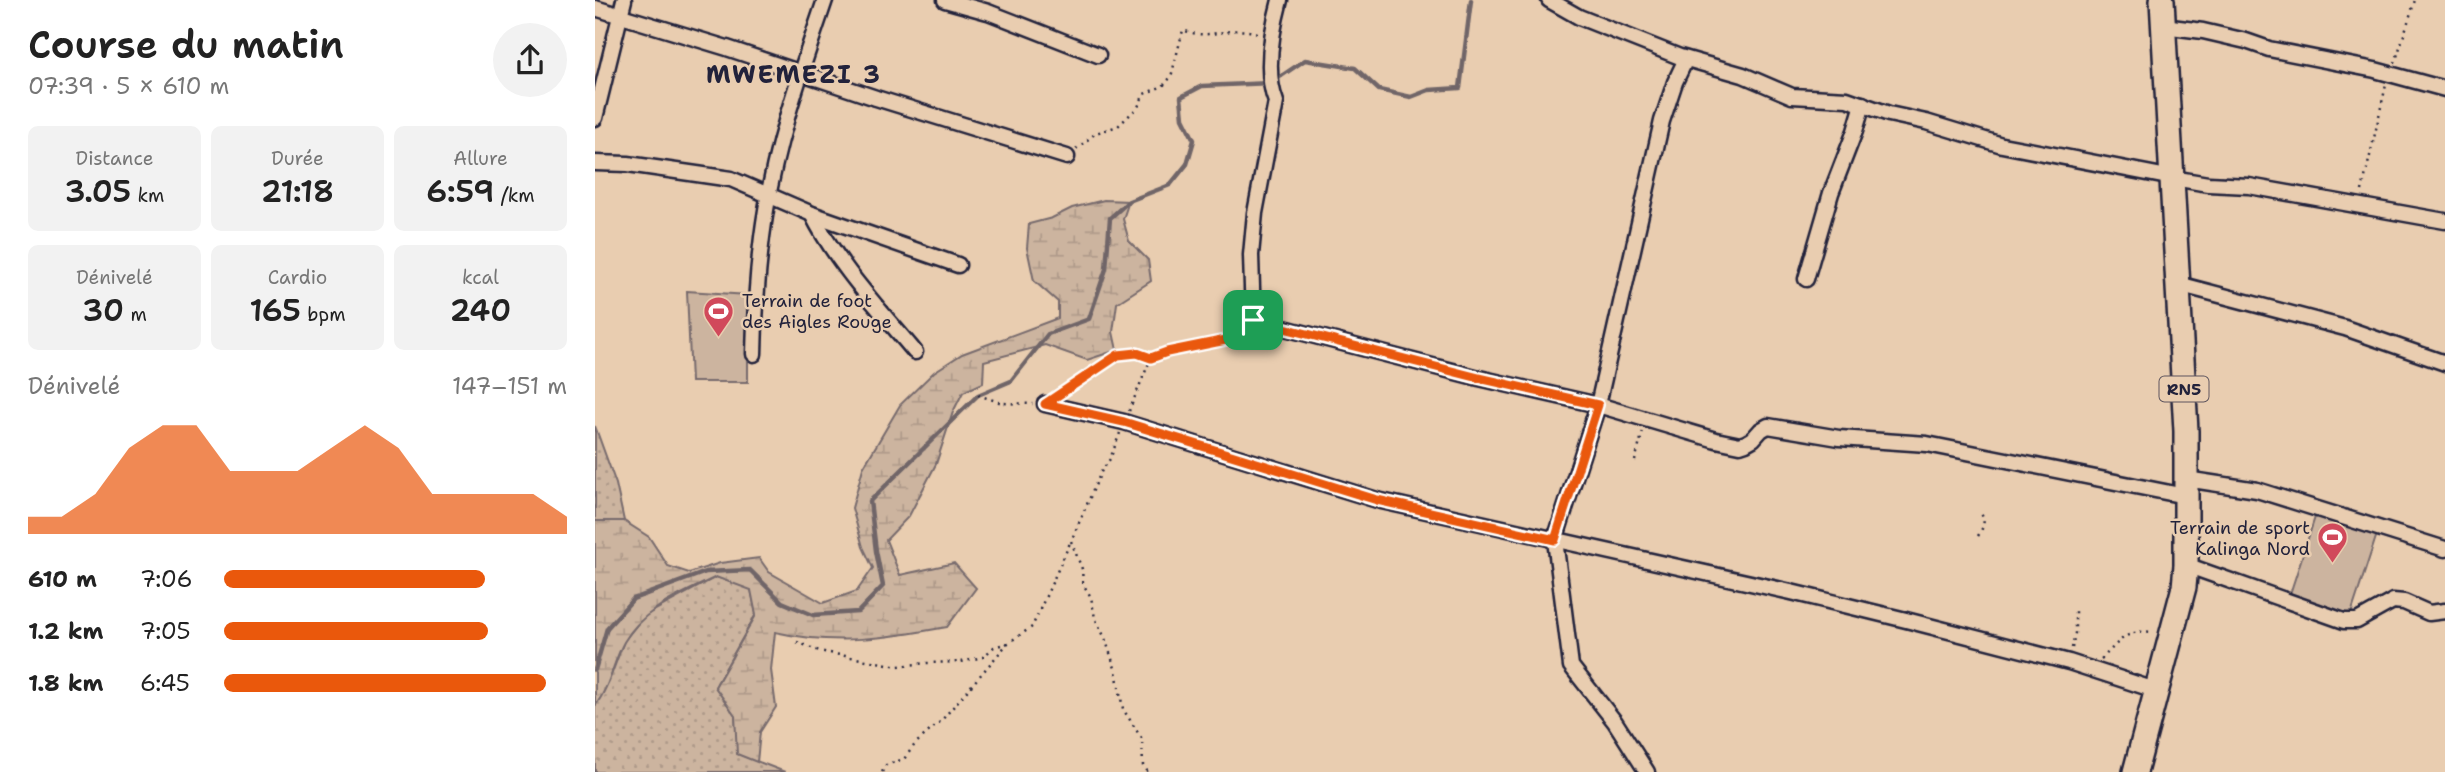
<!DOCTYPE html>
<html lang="fr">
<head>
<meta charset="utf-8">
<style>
	body { margin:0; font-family:"Shantell Sans",sans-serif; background:#f2f2f2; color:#222; height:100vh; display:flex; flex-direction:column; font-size:26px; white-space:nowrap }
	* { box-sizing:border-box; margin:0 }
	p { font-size:23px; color:#767676 }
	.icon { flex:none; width:38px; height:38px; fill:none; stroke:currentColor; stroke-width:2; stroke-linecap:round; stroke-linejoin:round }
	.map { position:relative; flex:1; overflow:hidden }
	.sheet { display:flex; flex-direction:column; background:#fff; width:595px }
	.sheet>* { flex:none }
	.pin { position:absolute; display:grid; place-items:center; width:60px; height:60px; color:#fff; margin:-30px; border-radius:14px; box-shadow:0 4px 10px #0006 }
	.round { display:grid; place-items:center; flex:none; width:74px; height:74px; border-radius:37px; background:#f2f2f2 }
	.head { display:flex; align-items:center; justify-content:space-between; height:119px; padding:0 28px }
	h1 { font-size:38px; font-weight:600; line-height:52px }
	.metrics { display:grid; grid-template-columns:repeat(3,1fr); gap:10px; height:119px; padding:7px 28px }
	.metrics div { display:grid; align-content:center; border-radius:10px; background:#f2f2f2; text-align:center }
	.metrics b { font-size:30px; font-weight:600 }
	.metrics small { font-size:19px; font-weight:400 }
	.metrics p { font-size:19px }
	.chart { height:196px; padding:14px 28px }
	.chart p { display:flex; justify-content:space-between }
	.chart svg { width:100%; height:126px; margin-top:7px; fill:#ea580c; opacity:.7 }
	ul { padding:0 28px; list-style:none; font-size:23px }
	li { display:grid; grid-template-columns:112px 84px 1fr; align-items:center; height:52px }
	li i { height:18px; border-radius:9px; background:#ea580c }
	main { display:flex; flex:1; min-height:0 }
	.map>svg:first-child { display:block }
	.grass { fill:url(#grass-dots); stroke:#776b6d; stroke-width:2 }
	.wetland { fill:url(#wetland-marsh); stroke:#776b6d; stroke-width:2 }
	.pitch { fill:#ccb49f; stroke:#776b6d; stroke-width:2 }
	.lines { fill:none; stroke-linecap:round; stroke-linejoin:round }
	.stream { stroke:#6f6568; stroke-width:4.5 }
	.minor-casing { stroke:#22223b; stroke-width:19 }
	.trunk-casing { stroke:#22223b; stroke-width:28 }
	.path { stroke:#22223b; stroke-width:2.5; stroke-dasharray:2 5; stroke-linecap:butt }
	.minor { stroke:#e9cdb0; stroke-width:14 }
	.trunk { stroke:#e9cdb0; stroke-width:23 }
	.route-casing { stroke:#fff; stroke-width:14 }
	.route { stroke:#ea580c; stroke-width:9 }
	.labels { text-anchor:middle; stroke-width:5; stroke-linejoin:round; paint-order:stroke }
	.shield { fill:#e9cdb0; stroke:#5e555e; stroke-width:2 }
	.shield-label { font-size:16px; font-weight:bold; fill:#22223b }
	.poi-label { font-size:18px; fill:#22223b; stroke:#e9cdb0; text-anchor:start }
	.district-label { font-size:24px; font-weight:bold; letter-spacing:2px; fill:#22223b; stroke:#e9cdb0 }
</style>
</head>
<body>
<main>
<section class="sheet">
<div class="head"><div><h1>Course du matin</h1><p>07:39 · 5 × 610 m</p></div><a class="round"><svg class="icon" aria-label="share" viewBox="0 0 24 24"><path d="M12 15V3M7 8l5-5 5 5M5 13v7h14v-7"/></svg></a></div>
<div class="metrics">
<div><p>Distance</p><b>3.05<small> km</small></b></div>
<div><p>Durée</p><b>21:18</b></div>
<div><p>Allure</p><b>6:59<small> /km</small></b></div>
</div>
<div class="metrics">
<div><p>Dénivelé</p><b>30<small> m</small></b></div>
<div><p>Cardio</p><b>165<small> bpm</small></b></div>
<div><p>kcal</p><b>240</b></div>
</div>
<div class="chart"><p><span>Dénivelé</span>147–151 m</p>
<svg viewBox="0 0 160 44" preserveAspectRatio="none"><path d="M0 44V38L10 38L20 30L30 14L40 6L50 6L60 22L70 22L80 22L90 14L100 6L110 14L120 30L130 30L140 30L150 30L160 38V44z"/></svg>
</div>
<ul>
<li><b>610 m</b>7:06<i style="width:76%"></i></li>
<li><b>1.2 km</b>7:05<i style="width:77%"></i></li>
<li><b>1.8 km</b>6:45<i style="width:94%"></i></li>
</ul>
</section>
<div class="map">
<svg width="1850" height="772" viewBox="0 0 1850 772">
	<defs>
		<pattern id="grass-dots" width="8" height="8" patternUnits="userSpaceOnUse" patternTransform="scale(1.75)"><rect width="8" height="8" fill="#ccb49f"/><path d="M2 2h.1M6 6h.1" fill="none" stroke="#af9a8a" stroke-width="1.8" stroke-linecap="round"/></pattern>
		<pattern id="wetland-marsh" width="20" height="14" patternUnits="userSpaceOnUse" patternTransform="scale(1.75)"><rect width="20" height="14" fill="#ccb49f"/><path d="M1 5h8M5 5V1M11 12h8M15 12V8" fill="none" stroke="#af9a8a"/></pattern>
	</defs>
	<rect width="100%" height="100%" fill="#e9cdb0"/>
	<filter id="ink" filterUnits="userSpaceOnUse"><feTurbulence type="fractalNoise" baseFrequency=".0143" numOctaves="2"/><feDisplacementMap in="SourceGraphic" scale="14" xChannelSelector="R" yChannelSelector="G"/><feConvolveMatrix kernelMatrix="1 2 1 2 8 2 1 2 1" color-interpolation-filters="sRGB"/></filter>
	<g filter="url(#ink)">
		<g class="grass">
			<path d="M0,426L21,484L29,521H0Z"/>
			<path d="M121,577L156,589L161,614L120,687L140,715L143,754L190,772H0V706L14,681L29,641L49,616Z"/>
		</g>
		<path class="wetland" d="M509,200L534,201L528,219L534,241L553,260L556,281L522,303L518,332L522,350L492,360L450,345L389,361L388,383L368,392L358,412L341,464L314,516L291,540L305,575L359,563L381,588L352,627C292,638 241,646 180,632L176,670L181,707L165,732L162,762L142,754L140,715L120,687L161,615L156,590L121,577C88,594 48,608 29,642C18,662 15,687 0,706V521H29L54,537L73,566L94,573L125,563L164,558L174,572L228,603L262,591L278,568L268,547L257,508L268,468L305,405L339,372L367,354L463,318V302L439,281L432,248L434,224L457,218L477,208Z"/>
		<g class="pitch">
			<path d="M92,291L153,295V382H96Z"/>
			<path d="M1721,514L1782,534L1755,617L1694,597Z"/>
		</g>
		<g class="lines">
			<path class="stream" d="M0,670L12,628L38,599L111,572L155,570L187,602L218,615L263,612L288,586L281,551L275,501L383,395L416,381L453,334L494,319L511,269L515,218L534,201L575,185L592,164L599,140L588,118L586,97L607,86L676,83L710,60L760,68L784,90L816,97L834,90L865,88L876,0"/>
			<defs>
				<g id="minor">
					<path d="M350,0L393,12L503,55"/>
					<path d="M685,0C677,30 669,72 681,102L660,213L656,255L658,320L884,378L1003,405L1121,440L1145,445L1151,443L1158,439L1166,430L1173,426L1244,438L1332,444L1590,496"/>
					<path d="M954,0L984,17L1085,57L1148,75L1197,96L1252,99L1294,114L1331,122L1407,145L1578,178L1613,184L1654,186L1850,221"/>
					<path d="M0,8L132,48L281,98L472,157"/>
					<path d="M1568,26L1608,31L1651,41L1674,49L1780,70L1850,89"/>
					<path d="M0,118L29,0"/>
					<path d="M0,163L33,164L136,179L217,214L363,265"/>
					<path d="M217,214C241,263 285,310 320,352"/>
					<path d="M1211,279L1236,193L1260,131L1268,104"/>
					<path d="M1583,284L1750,328L1850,363"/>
					<path d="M159,354C160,305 163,258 171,210C182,138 207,69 230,0"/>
					<path d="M450,404L529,422L782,500L1196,592L1311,620L1474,662L1563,691"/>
					<path d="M1591,479L1662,490L1850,549"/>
					<path d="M1591,565L1749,621H1762L1798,601L1809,602L1834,613L1850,611"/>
					<path d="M1052,772L1020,722L976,666L960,540L1003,405L1067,121L1080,82L1091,59"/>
				</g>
				<path id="trunk" d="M1540,772L1589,587L1591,565V431L1567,0"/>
			</defs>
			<use href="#minor" class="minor-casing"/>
			<use href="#trunk" class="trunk-casing"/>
			<g class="path">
				<path d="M1800,63L1820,0"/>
				<path d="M481,149L501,133L523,126L543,107L549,94L568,86L576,77L588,30C616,42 633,24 663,33"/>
				<path d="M1767,191L1791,85"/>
				<path d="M466,394L523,355L542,353L555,357"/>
				<path d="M383,395L407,403L438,404"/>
				<path d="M534,411L556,358C585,347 623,348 648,331"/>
				<path d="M525,433L515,459L506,472L476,541L487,569L488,584L496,597L500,618L510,638L521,671L528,709L547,739L548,766L553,772"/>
				<path d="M1040,461L1048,431"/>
				<path d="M1383,536C1389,526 1391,521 1385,512"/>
				<path d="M202,642L224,651L303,666L332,663L366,662L388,657L399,647L413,643"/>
				<path d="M1477,648L1480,633V610"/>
				<path d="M1506,659C1525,642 1529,629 1559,632"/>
				<path d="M287,772L291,765L309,759L321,743L346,721L413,643L437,627L475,543"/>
			</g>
			<use href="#minor" class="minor"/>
			<use href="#trunk" class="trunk"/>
		</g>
	</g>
	<g class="lines" filter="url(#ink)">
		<defs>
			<path id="route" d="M658,320L884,378L1003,405L960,540L782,500L529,422L450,404L523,355L542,353L556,358L572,352L631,340L647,333Z"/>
		</defs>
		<use href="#route" class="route-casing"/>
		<use href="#route" class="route"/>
	</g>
	<defs>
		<symbol id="stadium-pin" viewBox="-11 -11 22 30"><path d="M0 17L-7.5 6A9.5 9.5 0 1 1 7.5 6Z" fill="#d1495b" stroke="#e9cdb0"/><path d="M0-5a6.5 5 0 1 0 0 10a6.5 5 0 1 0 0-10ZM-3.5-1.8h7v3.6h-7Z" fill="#fff"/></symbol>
	</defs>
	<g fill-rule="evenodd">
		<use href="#stadium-pin" x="106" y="294" width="35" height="47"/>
		<use href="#stadium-pin" x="1720" y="520" width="35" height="47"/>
	</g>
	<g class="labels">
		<rect class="shield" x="1564.5" y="376.5" width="49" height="25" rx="5"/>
		<g class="shield-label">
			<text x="1589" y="395">RN5</text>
		</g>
		<g class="poi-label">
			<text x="147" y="307">Terrain de foot<tspan x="147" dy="21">des Aigles Rouge</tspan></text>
			<text x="1715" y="534" text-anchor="end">Terrain de sport<tspan x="1715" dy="21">Kalinga Nord</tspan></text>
		</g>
		<g class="district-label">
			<text x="199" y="83">MWEMEZI 3</text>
		</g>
	</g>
</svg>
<div class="pin" style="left:658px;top:320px;background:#1e9e55"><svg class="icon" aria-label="arrive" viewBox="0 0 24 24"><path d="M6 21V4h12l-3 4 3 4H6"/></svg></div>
</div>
</main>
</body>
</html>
